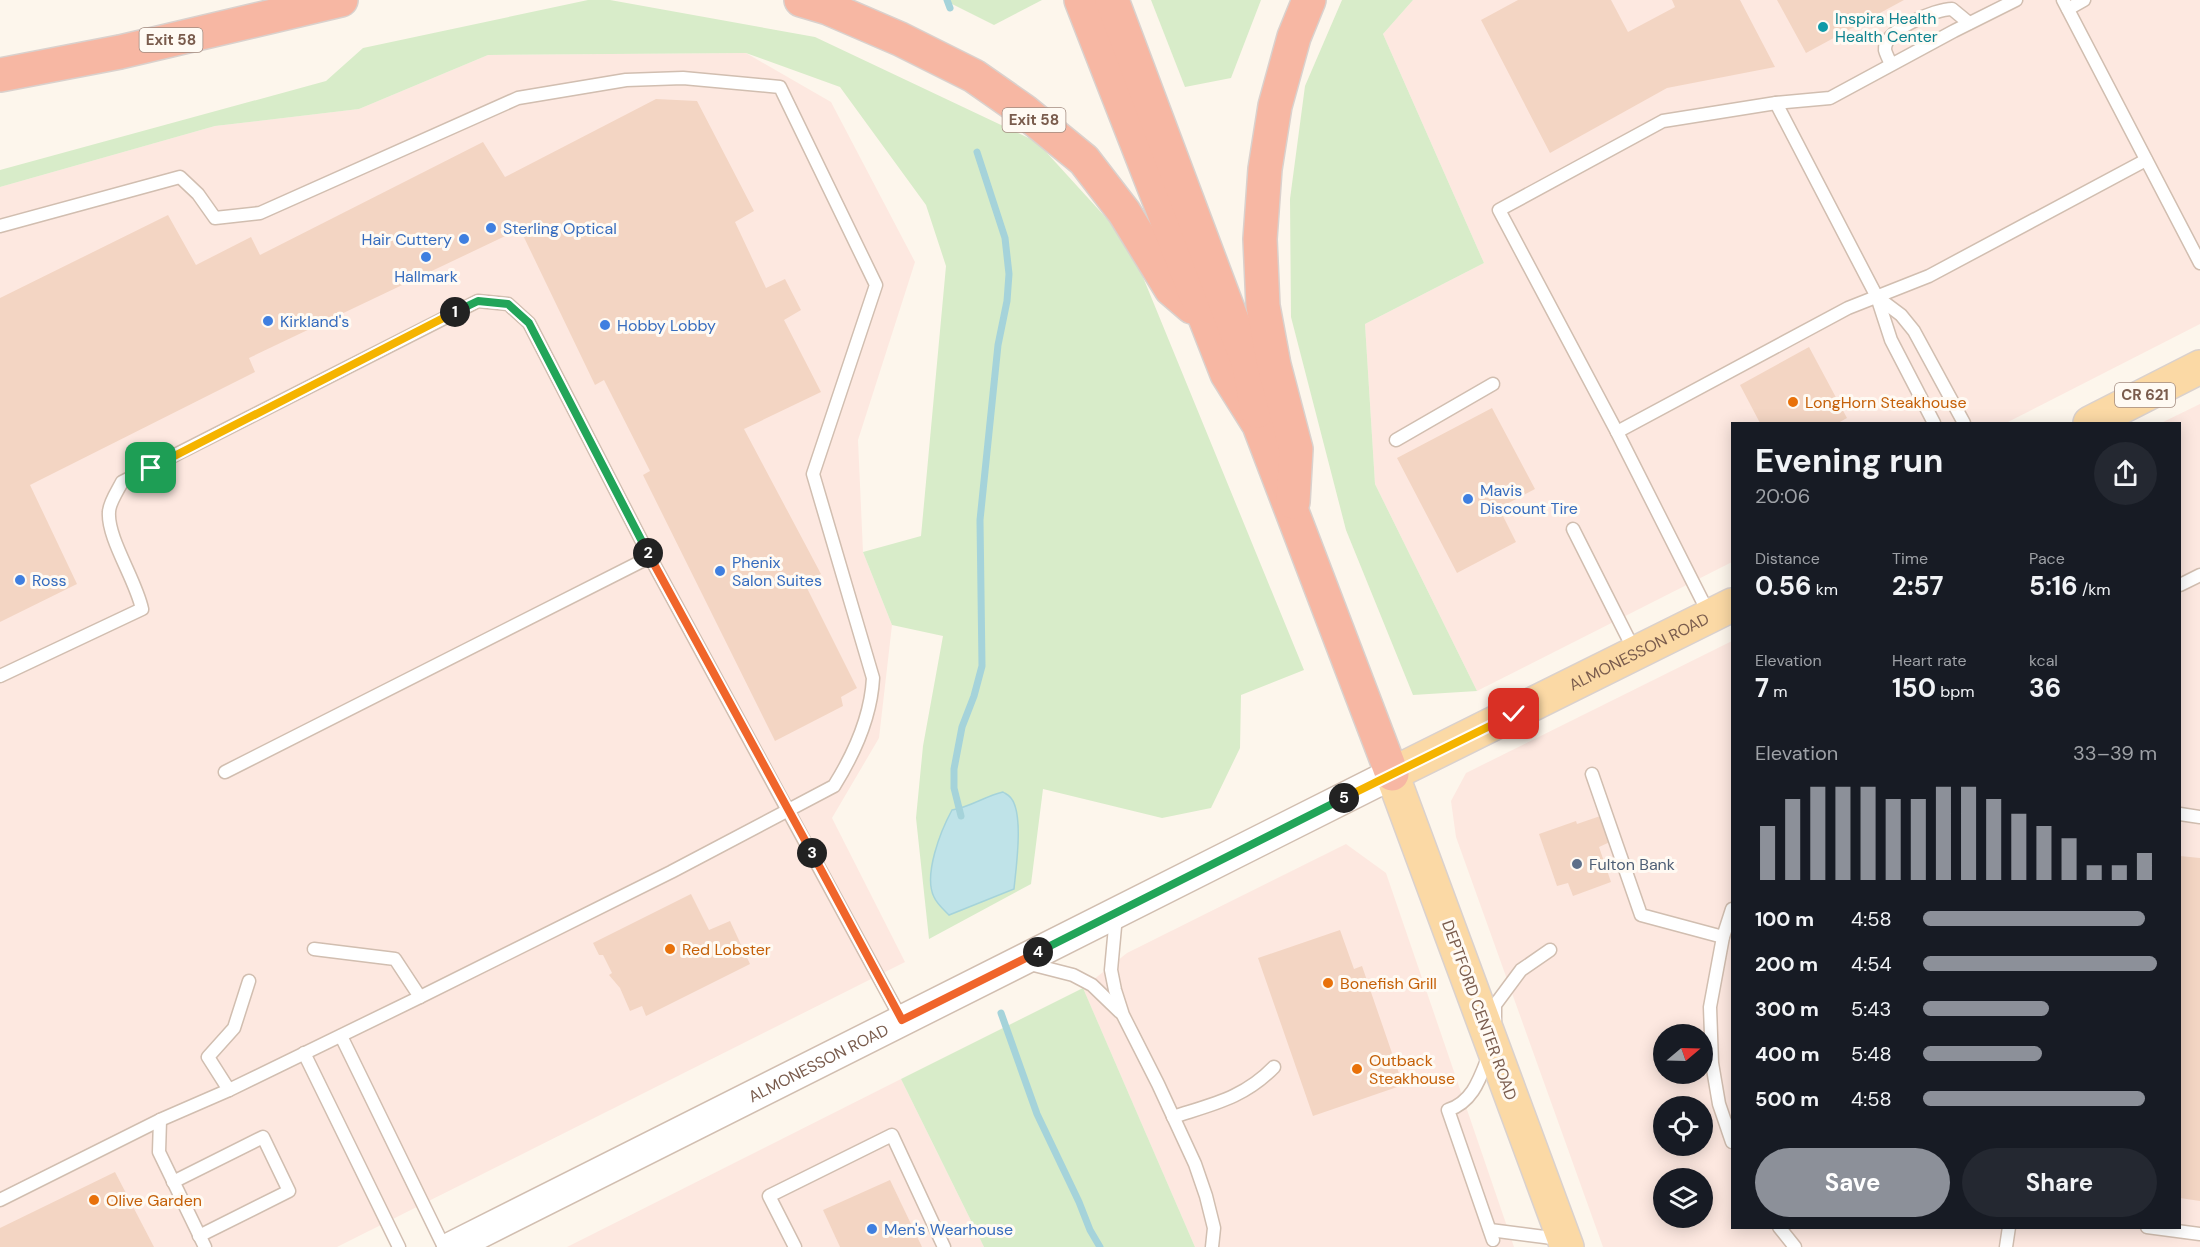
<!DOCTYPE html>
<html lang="en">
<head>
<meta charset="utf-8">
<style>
	body { margin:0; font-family:"DM Sans",sans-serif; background:#242831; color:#f1f3f6; height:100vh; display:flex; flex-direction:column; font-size:22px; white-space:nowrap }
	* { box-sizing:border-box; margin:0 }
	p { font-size:20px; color:#9ea1a6 }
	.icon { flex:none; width:33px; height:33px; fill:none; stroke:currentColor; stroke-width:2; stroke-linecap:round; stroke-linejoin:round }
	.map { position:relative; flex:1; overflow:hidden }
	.side { position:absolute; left:1731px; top:422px; width:450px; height:807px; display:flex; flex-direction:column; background:#171b24; border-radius:0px; box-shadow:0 3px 15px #0003 }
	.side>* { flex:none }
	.needle { width:39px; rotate:71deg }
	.tools { position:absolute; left:1653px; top:1024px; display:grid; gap:12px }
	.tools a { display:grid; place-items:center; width:60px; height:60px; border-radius:50%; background:#171b24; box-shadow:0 3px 15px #0003; font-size:30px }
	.pin { position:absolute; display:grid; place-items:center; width:51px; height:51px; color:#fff; margin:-26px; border-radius:12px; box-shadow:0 3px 9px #0006 }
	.km { position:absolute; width:30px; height:30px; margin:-15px; border-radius:50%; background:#222; color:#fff; font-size:16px; line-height:30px; text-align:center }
	.round { display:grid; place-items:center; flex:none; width:63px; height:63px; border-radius:32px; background:#242831 }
	.overview { display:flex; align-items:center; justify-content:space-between; height:102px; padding:0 24px }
	h1 { font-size:33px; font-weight:700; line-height:45px }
	.stats { display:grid; grid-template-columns:repeat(3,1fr); gap:9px; height:102px; padding:6px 24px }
	.stats div { display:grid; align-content:center }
	.stats b { font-size:26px; font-weight:700 }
	.stats small { font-size:16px; font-weight:400 }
	.stats p { font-size:16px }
	.chart { height:168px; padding:12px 24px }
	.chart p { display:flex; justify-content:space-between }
	.chart svg { width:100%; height:108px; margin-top:6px; stroke:#8c9099; stroke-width:6 }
	.cta { display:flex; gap:12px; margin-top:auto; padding:12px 24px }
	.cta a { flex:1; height:69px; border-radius:36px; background:#8c9099; color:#fff; font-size:24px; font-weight:700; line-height:69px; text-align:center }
	.cta a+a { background:#242831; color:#f1f3f6 }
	ul { padding:0 24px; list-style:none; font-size:20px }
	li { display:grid; grid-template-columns:96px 72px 1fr; align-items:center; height:45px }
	li i { height:15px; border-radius:8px; background:#8c9099 }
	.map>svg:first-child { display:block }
	.commercial { fill:#fde8e0; fill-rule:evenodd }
	.green { fill:#d8ecc9 }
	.water { fill:#bfe3e8; stroke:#a5d3da; stroke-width:1.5 }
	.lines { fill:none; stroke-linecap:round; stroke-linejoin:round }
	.stream { stroke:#a5d3da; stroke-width:7 }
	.building { fill:#f3d5c3 }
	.service-casing { stroke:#d1beb0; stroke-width:15 }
	.tertiary-casing { stroke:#d1beb0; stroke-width:33 }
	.primary-casing { stroke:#dad1cd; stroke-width:36 }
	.motorway-casing { stroke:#dad1cd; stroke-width:36 }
	.service { stroke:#fff; stroke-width:12 }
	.tertiary { stroke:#fff; stroke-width:30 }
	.primary { stroke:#fbd9a5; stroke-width:33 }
	.motorway { stroke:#f7b7a3; stroke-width:33 }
	.split-1-casing { stroke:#fff; stroke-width:12 }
	.split-2-casing { stroke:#fff; stroke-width:12 }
	.split-3-casing { stroke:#fff; stroke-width:12 }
	.split-4-casing { stroke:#fff; stroke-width:12 }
	.split-5-casing { stroke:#fff; stroke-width:12 }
	.split-6-casing { stroke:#fff; stroke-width:12 }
	.split-1 { stroke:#f5b400; stroke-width:8 }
	.split-2 { stroke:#22a559; stroke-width:8 }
	.split-3 { stroke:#f0652b; stroke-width:8 }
	.split-4 { stroke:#f0652b; stroke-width:8 }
	.split-5 { stroke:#22a559; stroke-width:8 }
	.split-6 { stroke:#f5b400; stroke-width:8 }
	.culture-dot { fill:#0f9aa8; stroke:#fffaf3; stroke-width:2 }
	.shop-dot { fill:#3f7fe0; stroke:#fffaf3; stroke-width:2 }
	.food-dot { fill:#e8710a; stroke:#fffaf3; stroke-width:2 }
	.service-dot { fill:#5c6f8a; stroke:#fffaf3; stroke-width:2 }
	.labels { text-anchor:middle; stroke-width:6; stroke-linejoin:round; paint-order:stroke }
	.shield { fill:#fffaf3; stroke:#a28b7f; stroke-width:1.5 }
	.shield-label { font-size:15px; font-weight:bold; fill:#7a5c4d }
	.culture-label { font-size:16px; fill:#0d838f; stroke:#fffaf3; text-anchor:start }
	.shop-label { font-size:16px; fill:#366cbe; stroke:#fffaf3; text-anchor:start }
	.food-label { font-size:16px; fill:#c56008; stroke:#fffaf3; text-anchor:start }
	.street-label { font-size:16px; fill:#7a5c4d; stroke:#fffaf3 }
	.service-label { font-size:16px; fill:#4e5e75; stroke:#fffaf3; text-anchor:start }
</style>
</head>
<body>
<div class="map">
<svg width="2200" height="1247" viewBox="0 0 2200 1247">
	<rect width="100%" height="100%" fill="#fdf6ec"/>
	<g class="commercial">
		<path d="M1413,0H2200V324L2006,423H1732V562L1477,691L1375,484L1365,324L1484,263L1383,34Z"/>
		<path d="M746,53L831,102L915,262L858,440L863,552L892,625L879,738L832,818L905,962L337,1247H0V187L215,126L359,109L488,55Z"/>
		<path d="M2200,404V1247H1603L1456,837L1451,801L1466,773L1732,641V1227H2180V423H2161ZM1664,1035H1702V1074H1664ZM1664,1107H1702V1146H1664ZM1664,1179H1702V1218H1664Z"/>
		<path d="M1346,844L1386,873L1514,1247H1195L1083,988L1127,953Z"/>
		<path d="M901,1079L984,1247H567Z"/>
	</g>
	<g class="green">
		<path d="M588,0H610L815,37L1037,142L1129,243L1304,670L1241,695L1240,748L1211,808L1162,818L1043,789L1031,884L929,939L916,818L923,746L943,636L892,625L863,552L921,536L946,266L926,205L840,87L746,53L488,55L359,109L215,126L0,187V170L326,81L363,48Z"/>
		<path d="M944,0H1042L994,25Z"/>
		<path d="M1151,0H1261L1231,78L1185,87Z"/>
		<path d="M1342,0H1413L1383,34L1484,263L1365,324L1375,484L1477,691L1413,695L1346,530L1291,317L1290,199L1305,86Z"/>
		<path d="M1083,988L1195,1247H984L901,1079Z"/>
	</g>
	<path class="water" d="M1003,792C1006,794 1009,795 1011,798C1024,814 1016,868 1014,889L949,915C944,910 937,904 934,897C923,875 941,830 952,810C971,807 985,796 1003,792Z"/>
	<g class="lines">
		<g class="stream">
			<path d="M947,0L950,8"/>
			<path d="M961,816L954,788V769L962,727L974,696L982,666L980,520L998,345L1007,301L1009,274L1005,238L977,152"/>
			<path d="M1001,1013L1037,1114L1079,1202L1090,1230L1100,1247"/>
		</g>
	</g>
	<g class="building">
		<path d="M1518,0H1611L1628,32L1675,7L1672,0H1740L1775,67L1667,88L1550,153L1481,20Z"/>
		<path d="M1777,0H1904L1806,53Z"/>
		<path d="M656,99L697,101L754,211L735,222L766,288L785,279L801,310L784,320L821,392L744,429L821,574L804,582L857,688L841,697L843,706L775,741L643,475L650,471L604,380L595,385L520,229L249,358L255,372L30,485L77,584L0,622V298L168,215L196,265L251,237L260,255L483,142L505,177Z"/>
		<path d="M1809,347L1847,418L1838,423H1760L1740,385Z"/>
		<path d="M1492,408L1535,489L1499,508L1516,542L1457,573L1397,458Z"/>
		<path d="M1609,813L1610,842L1599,847L1611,882L1573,896L1568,883L1557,886L1539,834L1576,821L1577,824Z"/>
		<path d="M2180,856L2200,858V1201L2180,1198Z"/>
		<path d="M691,894L709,930L730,921L750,964L646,1016L642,1006L630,1011L620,988L609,975L612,973L603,955H599L593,943Z"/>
		<path d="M1340,930L1354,969L1362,966L1403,1085L1313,1116L1258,958Z"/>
		<path d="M115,1172L154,1247H0V1228Z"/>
		<path d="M890,1180L922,1247H840L823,1210Z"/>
	</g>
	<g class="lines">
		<defs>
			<g id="service">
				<path d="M2063,0L2200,263"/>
				<path d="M2068,9L2084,0"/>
				<path d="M1891,64C1889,60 1886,54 1885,50C1883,30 1936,9 1952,9L1969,23"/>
				<path d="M1776,103L1877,297L1891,340L1934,423"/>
				<path d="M0,226L180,177L198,194L215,218L260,213L518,98L626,80L683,78L780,87L876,285L813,474L873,678C871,717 854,754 834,786L671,872L420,997L229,1090L160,1120L0,1200"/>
				<path d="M1877,297L1901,315L1914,331L1964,423"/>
				<path d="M1617,432L1499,210L1663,121L1776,103L1830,98L1954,31L2016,0"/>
				<path d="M1396,440L1493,384"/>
				<path d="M1573,529L1635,652"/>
				<path d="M2180,585L2200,575"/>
				<path d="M1710,616L1617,432L1848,308L1929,276L2146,160"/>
				<path d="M0,676L142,609C136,580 107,538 109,512C109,503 118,490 122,482L478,301L508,304L529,323L650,557L902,1020"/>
				<path d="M225,772L650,557"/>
				<path d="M1592,774L1641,915L1723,937"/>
				<path d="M2180,814L2200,817"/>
				<path d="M1732,909L1723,937L1710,1007L1712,1063L1719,1104L1732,1142"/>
				<path d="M1116,916L1111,970L1115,990L1123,1015L1158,1084L1195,1164L1206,1196L1214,1228L1212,1247"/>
				<path d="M314,949L395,959L420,997"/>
				<path d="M1026,963L1073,975L1092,985L1120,1012"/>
				<path d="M1495,1021V1005L1521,970L1550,950"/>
				<path d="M341,1036L444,1247"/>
				<path d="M304,1053L399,1247"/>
				<path d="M1489,1055C1480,1078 1473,1102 1448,1110L1493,1240"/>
				<path d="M229,1090L208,1057L234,1028L249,981"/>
				<path d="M1173,1117C1213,1104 1244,1098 1274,1067"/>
				<path d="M160,1120L159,1152L205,1247"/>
				<path d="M173,1182L263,1137L289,1191L199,1236"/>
				<path d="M1779,1227L1795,1247"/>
				<path d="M2147,1227L2200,1234"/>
				<path d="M1490,1230L1560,1239"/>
				<path d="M795,1247L769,1196L892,1135L944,1247"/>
				<path d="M2006,1247L2009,1227"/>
			</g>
			<g id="tertiary">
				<path id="s1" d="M452,1247L1392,774"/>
			</g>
			<g id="primary">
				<path d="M2090,423L2200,367"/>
				<path id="s2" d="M1567,1247L1392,774L1732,605"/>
			</g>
			<g id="motorway">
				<path d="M801,0L828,8L900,39L974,76L1024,111L1084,160L1124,212L1171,289L1192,307"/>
				<path d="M1081,0L1227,374L1259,425L1392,774"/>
				<path d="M1112,0L1249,365L1257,411"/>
				<path d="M0,75L120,52L341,0"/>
				<path d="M1293,502L1296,449L1274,365L1263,306L1260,239L1265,169L1275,106L1294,37L1309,0"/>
			</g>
		</defs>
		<use href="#service" class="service-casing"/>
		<use href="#tertiary" class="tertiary-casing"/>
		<use href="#primary" class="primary-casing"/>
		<use href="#motorway" class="motorway-casing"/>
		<use href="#service" class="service"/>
		<use href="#tertiary" class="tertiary"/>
		<use href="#primary" class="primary"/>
		<use href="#motorway" class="motorway"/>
	</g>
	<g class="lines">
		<defs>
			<path id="split-1" d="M151,468L455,312"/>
			<path id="split-2" d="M455,312L478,301L508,304L529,323L648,553"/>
			<path id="split-3" d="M648,553L812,853"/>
			<path id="split-4" d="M812,853L902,1020L1038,952"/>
			<path id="split-5" d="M1038,952L1344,798"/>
			<path id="split-6" d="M1344,798L1514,714"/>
		</defs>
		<use href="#split-1" class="split-1-casing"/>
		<use href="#split-2" class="split-2-casing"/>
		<use href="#split-3" class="split-3-casing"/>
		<use href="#split-4" class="split-4-casing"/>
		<use href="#split-5" class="split-5-casing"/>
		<use href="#split-6" class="split-6-casing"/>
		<use href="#split-1" class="split-1"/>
		<use href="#split-2" class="split-2"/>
		<use href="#split-3" class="split-3"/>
		<use href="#split-4" class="split-4"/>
		<use href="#split-5" class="split-5"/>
		<use href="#split-6" class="split-6"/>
	</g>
	<circle class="culture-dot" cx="1823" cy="27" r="6"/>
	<g class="shop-dot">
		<circle cx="491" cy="228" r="6"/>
		<circle cx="464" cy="239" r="6"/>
		<circle cx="426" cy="257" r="6"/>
		<circle cx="268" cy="321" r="6"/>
		<circle cx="605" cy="325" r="6"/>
		<circle cx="1468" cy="499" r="6"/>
		<circle cx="720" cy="571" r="6"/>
		<circle cx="20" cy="580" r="6"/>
		<circle cx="872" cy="1229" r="6"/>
	</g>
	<g class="food-dot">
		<circle cx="1793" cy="402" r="6"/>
		<circle cx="670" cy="949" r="6"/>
		<circle cx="1328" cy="983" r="6"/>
		<circle cx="1357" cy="1069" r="6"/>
		<circle cx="94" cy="1200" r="6"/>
	</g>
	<circle class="service-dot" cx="1577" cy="864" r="6"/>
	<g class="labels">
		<g class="shield">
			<rect x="139.5" y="28" width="63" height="24" rx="4.5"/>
			<rect x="1002.5" y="108" width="63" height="24" rx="4.5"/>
			<rect x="2115" y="383" width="60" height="24" rx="4.5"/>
		</g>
		<g class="shield-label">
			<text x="171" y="45">Exit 58</text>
			<text x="1034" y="125">Exit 58</text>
			<text x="2145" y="400">CR 621</text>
		</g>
		<g class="culture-label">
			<text x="1835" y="24">Inspira Health<tspan x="1835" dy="18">Health Center</tspan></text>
		</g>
		<g class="shop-label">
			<text x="503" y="234">Sterling Optical</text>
			<text x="452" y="245" text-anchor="end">Hair Cuttery</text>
			<text x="426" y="282" text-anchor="middle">Hallmark</text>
			<text x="280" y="327">Kirkland's</text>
			<text x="617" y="331">Hobby Lobby</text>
			<text x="1480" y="496">Mavis<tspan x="1480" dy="18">Discount Tire</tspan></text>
			<text x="732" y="568">Phenix<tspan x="732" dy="18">Salon Suites</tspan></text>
			<text x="32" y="586">Ross</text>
			<text x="884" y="1235">Men's Wearhouse</text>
		</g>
		<g class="food-label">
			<text x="1805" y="408">LongHorn Steakhouse</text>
			<text x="682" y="955">Red Lobster</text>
			<text x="1340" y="989">Bonefish Grill</text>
			<text x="1369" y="1066">Outback<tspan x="1369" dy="18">Steakhouse</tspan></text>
			<text x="106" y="1206">Olive Garden</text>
		</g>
		<g class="street-label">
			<text dy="6" stroke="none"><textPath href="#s2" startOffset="780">ALMONESSON ROAD</textPath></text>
			<text transform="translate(1480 1010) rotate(70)" y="6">DEPTFORD CENTER ROAD</text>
			<text dy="6" stroke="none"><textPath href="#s1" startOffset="410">ALMONESSON ROAD</textPath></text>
		</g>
		<g class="service-label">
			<text x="1589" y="870">Fulton Bank</text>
		</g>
	</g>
</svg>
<div class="tools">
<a><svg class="needle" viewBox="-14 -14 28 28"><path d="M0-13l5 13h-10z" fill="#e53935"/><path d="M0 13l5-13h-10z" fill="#9ea1a6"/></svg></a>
<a><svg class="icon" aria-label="locate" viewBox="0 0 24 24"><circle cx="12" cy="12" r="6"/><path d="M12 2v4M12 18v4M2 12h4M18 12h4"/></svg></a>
<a><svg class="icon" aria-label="layers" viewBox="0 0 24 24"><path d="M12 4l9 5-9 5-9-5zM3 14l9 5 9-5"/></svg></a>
</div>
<div class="pin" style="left:151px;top:468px;background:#1e9e55"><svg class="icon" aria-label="arrive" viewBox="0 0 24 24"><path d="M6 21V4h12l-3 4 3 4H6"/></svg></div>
<div class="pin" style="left:1514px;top:714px;background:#d93025"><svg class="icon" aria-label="check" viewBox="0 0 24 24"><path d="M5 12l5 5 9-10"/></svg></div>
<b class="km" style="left:455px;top:312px">1</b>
<b class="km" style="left:648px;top:553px">2</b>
<b class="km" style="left:812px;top:853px">3</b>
<b class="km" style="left:1038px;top:952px">4</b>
<b class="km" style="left:1344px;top:798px">5</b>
<section class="side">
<div class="overview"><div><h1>Evening run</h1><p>20:06</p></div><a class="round"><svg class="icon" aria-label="share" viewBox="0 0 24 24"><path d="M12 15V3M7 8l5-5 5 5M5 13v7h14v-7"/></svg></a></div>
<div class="stats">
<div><p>Distance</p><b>0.56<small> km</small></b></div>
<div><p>Time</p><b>2:57</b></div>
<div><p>Pace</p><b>5:16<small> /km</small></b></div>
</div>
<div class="stats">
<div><p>Elevation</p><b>7<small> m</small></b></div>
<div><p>Heart rate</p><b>150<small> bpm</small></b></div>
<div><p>kcal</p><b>36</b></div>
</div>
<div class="chart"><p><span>Elevation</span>33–39 m</p>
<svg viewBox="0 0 160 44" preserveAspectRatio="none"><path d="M5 44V22M15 44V11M25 44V6M35 44V6M45 44V6M55 44V11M65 44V11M75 44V6M85 44V6M95 44V11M105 44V17M115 44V22M125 44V27M135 44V38M145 44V38M155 44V33"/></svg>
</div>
<ul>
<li><b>100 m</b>4:58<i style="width:95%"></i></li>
<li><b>200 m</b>4:54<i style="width:100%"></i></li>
<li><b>300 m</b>5:43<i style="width:54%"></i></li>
<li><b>400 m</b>5:48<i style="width:51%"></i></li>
<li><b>500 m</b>4:58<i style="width:95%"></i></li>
</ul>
<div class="cta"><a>Save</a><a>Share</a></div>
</section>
</div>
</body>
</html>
